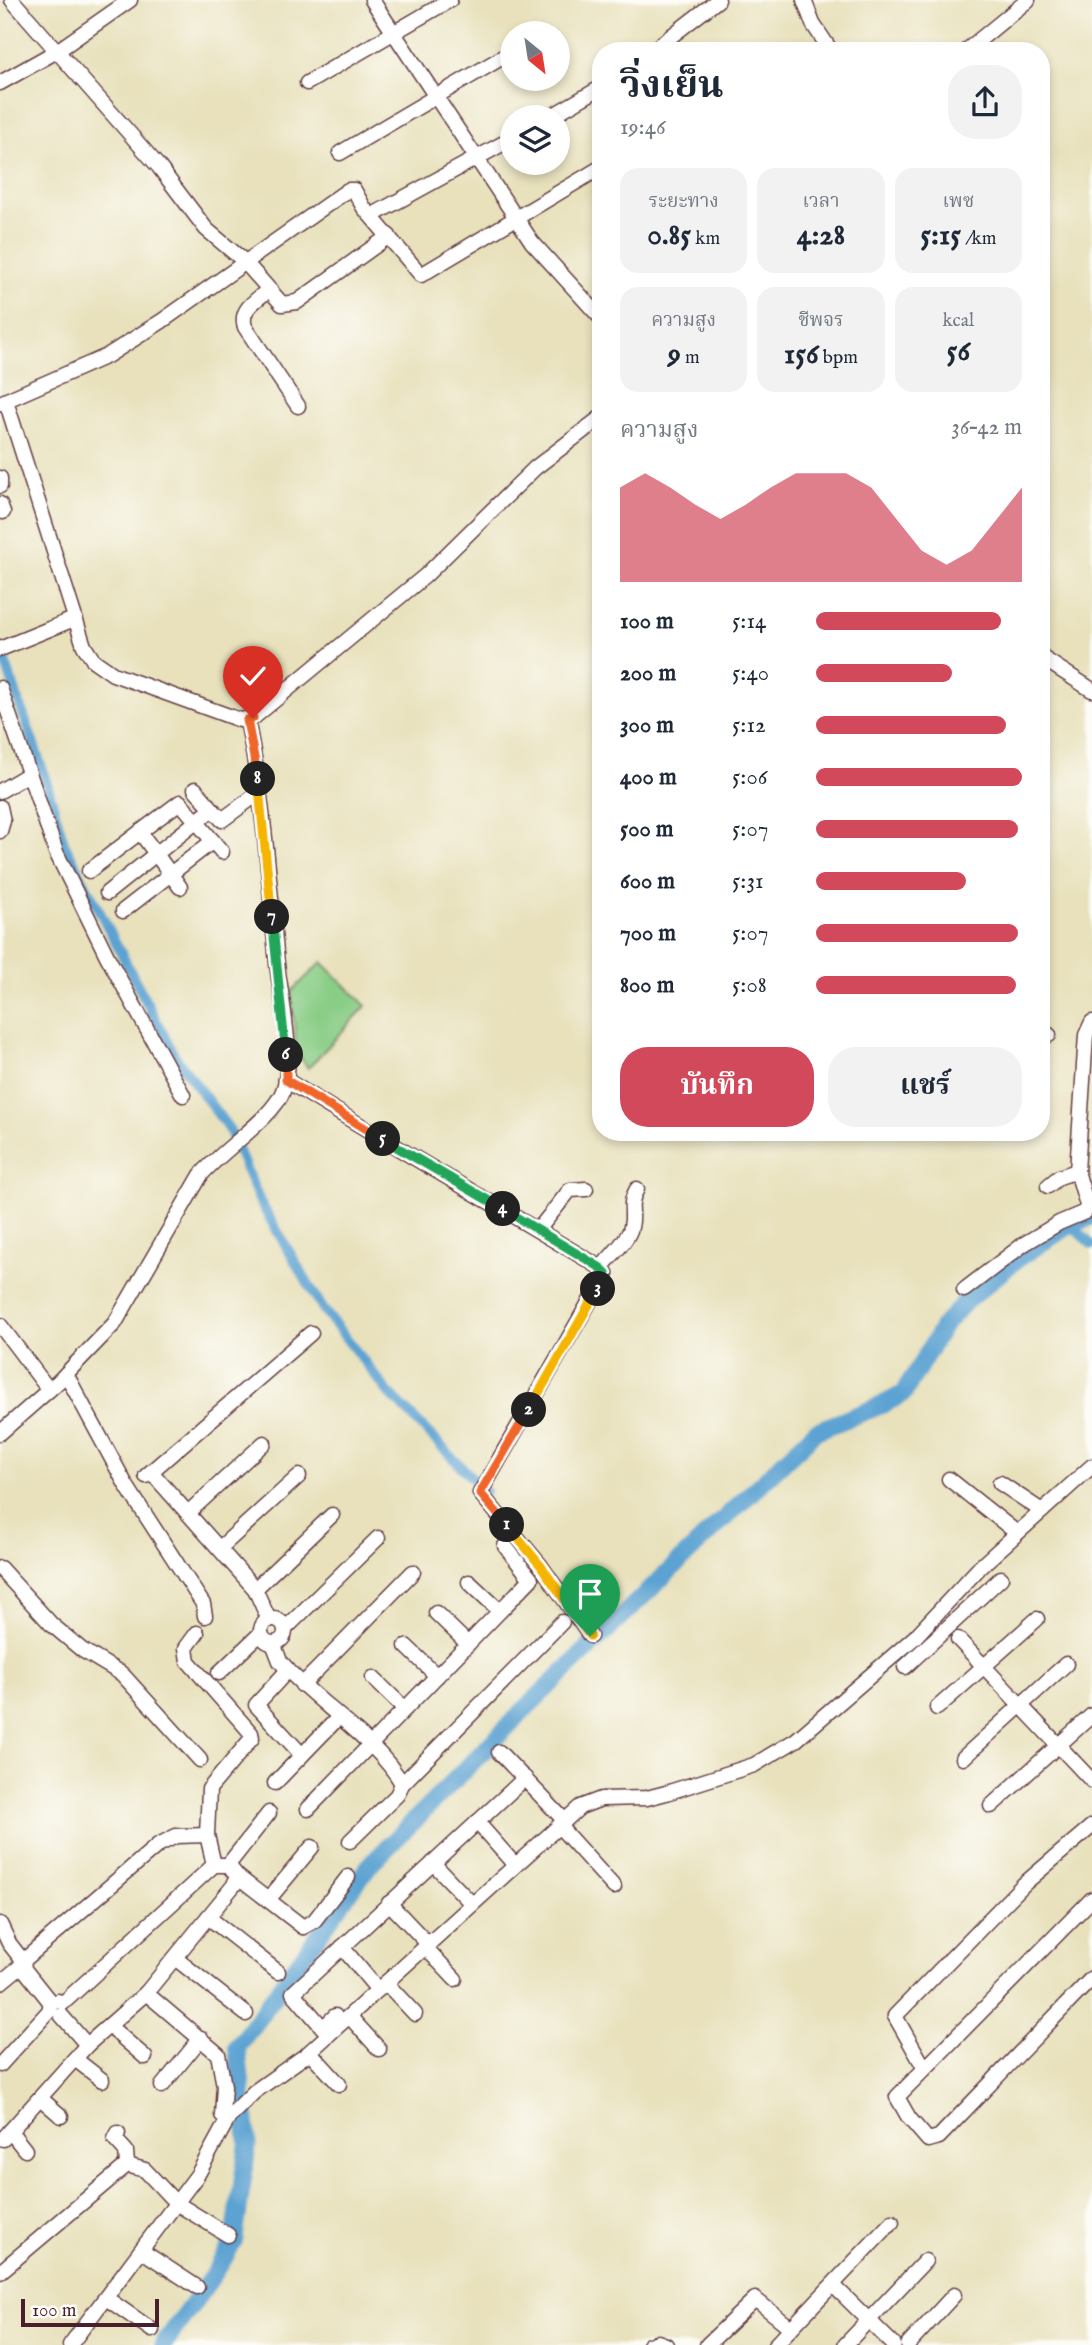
<!DOCTYPE html>
<html lang="th">
<head>
<meta charset="utf-8">
<style>
	body { margin:0; font-family:"IM FELL English","Noto Serif Thai",serif; background:#f2f2f3; color:#1f2937; height:100vh; display:flex; flex-direction:column; font-size:26px; white-space:nowrap }
	* { box-sizing:border-box; margin:0 }
	p { font-size:23px; color:#747a83 }
	.icon { flex:none; width:38px; height:38px; fill:none; stroke:currentColor; stroke-width:2; stroke-linecap:round; stroke-linejoin:round }
	.map { position:relative; flex:1; overflow:hidden }
	.side { position:absolute; left:592px; top:42px; width:458px; height:1099px; display:flex; flex-direction:column; background:#fff; border-radius:28px; box-shadow:0 4px 10px #0003 }
	.side>* { flex:none }
	.needle { width:46px; rotate:150deg }
	.fabs { position:absolute; left:500px; top:21px; display:grid; gap:14px }
	.fabs a { display:grid; place-items:center; width:70px; height:70px; border-radius:50%; background:#fff; box-shadow:0 4px 10px #0003; font-size:35px }
	.scale { position:absolute; left:21px; bottom:18px; width:138px; box-sizing:border-box; padding-left:7px; border:4px solid #4a1f2b; border-top:0; font-size:19px; line-height:24px; white-space:nowrap; color:#4a1f2b; -webkit-text-stroke:5px #fdfcf7; paint-order:stroke }
	.pin { position:absolute; display:grid; place-items:center; width:60px; height:60px; color:#fff; margin:-72px -30px; border-radius:50% 50% 50% 0; rotate:-45deg; box-shadow:0 0 7px #0007 }
	.pin .icon { rotate:45deg }
	.km { position:absolute; width:35px; height:35px; margin:-18px; border-radius:50%; background:#222; color:#fff; font-size:19px; line-height:35px; text-align:center }
	.round { display:grid; place-items:center; flex:none; width:74px; height:74px; border-radius:28px; background:#f2f2f3 }
	.summary { display:flex; align-items:center; justify-content:space-between; height:119px; padding:0 28px }
	h1 { font-size:38px; font-weight:700; line-height:52px }
	.stats { display:grid; grid-template-columns:repeat(3,1fr); gap:10px; height:119px; padding:7px 28px }
	.stats div { display:grid; align-content:center; border-radius:18px; background:#f2f2f3; text-align:center }
	.stats b { font-size:30px; font-weight:700 }
	.stats small { font-size:19px; font-weight:400 }
	.stats p { font-size:19px }
	.chart { height:196px; padding:14px 28px }
	.chart p { display:flex; justify-content:space-between }
	.chart svg { width:100%; height:126px; margin-top:7px; fill:#d1495b; opacity:.7 }
	.primary-button { display:flex; gap:14px; margin-top:auto; padding:14px 28px }
	.primary-button a { flex:1; height:80px; border-radius:28px; background:#d1495b; color:#fff; font-size:28px; font-weight:700; line-height:80px; text-align:center }
	.primary-button a+a { background:#f2f2f3; color:#1f2937 }
	ul { padding:0 28px; list-style:none; font-size:23px }
	li { display:grid; grid-template-columns:112px 84px 1fr; align-items:center; height:52px }
	li i { height:18px; border-radius:9px; background:#d1495b }
	.map>svg:first-child { display:block }
	.green { fill:#89cd86; stroke:#6a7658; stroke-width:2 }
	.lines { fill:none; stroke-linecap:round; stroke-linejoin:round }
	.canal { stroke:#5ca2d2; stroke-width:10 }
	.river { stroke:#5ca2d2; stroke-width:18 }
	.minor-casing { stroke:#623c41; stroke-width:17 }
	.minor { stroke:#fff; stroke-width:14 }
	.split-1-casing { stroke:#fff; stroke-width:14 }
	.split-2-casing { stroke:#fff; stroke-width:14 }
	.split-3-casing { stroke:#fff; stroke-width:14 }
	.split-4-casing { stroke:#fff; stroke-width:14 }
	.split-5-casing { stroke:#fff; stroke-width:14 }
	.split-6-casing { stroke:#fff; stroke-width:14 }
	.split-7-casing { stroke:#fff; stroke-width:14 }
	.split-8-casing { stroke:#fff; stroke-width:14 }
	.split-9-casing { stroke:#fff; stroke-width:14 }
	.split-1 { stroke:#f5b400; stroke-width:9 }
	.split-2 { stroke:#f0652b; stroke-width:9 }
	.split-3 { stroke:#f5b400; stroke-width:9 }
	.split-4 { stroke:#22a559; stroke-width:9 }
	.split-5 { stroke:#22a559; stroke-width:9 }
	.split-6 { stroke:#f0652b; stroke-width:9 }
	.split-7 { stroke:#22a559; stroke-width:9 }
	.split-8 { stroke:#f5b400; stroke-width:9 }
	.split-9 { stroke:#f0652b; stroke-width:9 }
</style>
</head>
<body>
<div class="map">
<svg width="1092" height="2345" viewBox="0 0 1092 2345">
	<rect width="100%" height="100%" fill="#fdfcf7"/>
	<filter id="ink" filterUnits="userSpaceOnUse"><feTurbulence type="fractalNoise" baseFrequency=".0143" numOctaves="2"/><feDisplacementMap in="SourceGraphic" scale="14" xChannelSelector="R" yChannelSelector="G"/><feConvolveMatrix kernelMatrix="1 2 1 2 8 2 1 2 1" color-interpolation-filters="sRGB"/></filter>
	<filter id="wash" filterUnits="userSpaceOnUse"><feTurbulence type="fractalNoise" baseFrequency=".00686" numOctaves="4" result="noise"/><feDisplacementMap in="SourceGraphic" scale="28" xChannelSelector="R" yChannelSelector="G"/><feGaussianBlur stdDeviation="1.57" result="paint"/><feColorMatrix in="noise" values="0 0 0 0 0 0 0 0 0 0 0 0 0 0 0 0 0 1.4 0 .05"/><feComposite in="paint" operator="in"/></filter>
	<g filter="url(#wash)">
		<rect width="100%" height="100%" fill="#e8e1bc"/>
		<path class="green" d="M322,962L366,1006L308,1068L297,1053L291,992Z"/>
		<g class="lines">
			<g class="canal">
				<path d="M0,647L43,771L64,843L174,1055L229,1129L260,1202L323,1309L388,1392L485,1491"/>
				<path d="M1071,1225L1092,1245"/>
				<path d="M578,1607L601,1637"/>
			</g>
			<path class="river" d="M163,2345L216,2271L234,2241L248,2143L237,2047L368,1867L530,1704L816,1431L882,1405L903,1394L944,1325L966,1301L1016,1260L1065,1228L1092,1216"/>
		</g>
	</g>
	<g filter="url(#ink)">
		<g class="lines">
			<defs>
				<g id="minor">
					<path d="M12,0L159,167L206,229L244,261L282,304L297,302L389,236"/>
					<path d="M372,0L532,242L600,317"/>
					<path d="M804,0L813,24L831,51"/>
					<path d="M652,51L718,0"/>
					<path d="M966,51L1028,0"/>
					<path d="M0,83L57,51L130,0"/>
					<path d="M307,83L450,0"/>
					<path d="M550,117L600,88"/>
					<path d="M340,153L508,54"/>
					<path d="M371,216L513,138"/>
					<path d="M268,290C256,301 239,309 245,327L298,406"/>
					<path d="M6,401L84,646L93,660L113,674L240,720L253,718L425,576L535,468L600,418"/>
					<path d="M0,403L107,356L162,321L348,190H354L364,208L421,275L600,168"/>
					<path d="M0,478V486"/>
					<path d="M0,504L3,512"/>
					<path d="M0,649L74,619"/>
					<path d="M1041,657L1092,690"/>
					<path d="M0,688L56,852L107,956L183,1095"/>
					<path d="M195,789L222,820L260,792"/>
					<path d="M0,791L29,774"/>
					<path d="M0,807L3,821L0,831"/>
					<path d="M89,871L140,832"/>
					<path d="M180,887L140,832L180,802L222,852"/>
					<path d="M107,893L211,810"/>
					<path d="M123,911L213,841"/>
					<path d="M1041,1029L1049,1035"/>
					<path d="M286,1080C390,1145 496,1205 601,1268L606,1273L480,1493L541,1566L590,1636"/>
					<path d="M1048,1186L1059,1177L1077,1171L1086,1035L1092,1022"/>
					<path d="M538,1230L570,1190L586,1189"/>
					<path d="M601,1268C610,1256 628,1241 631,1227C635,1211 627,1206 637,1189"/>
					<path d="M964,1290L1024,1244L1059,1223L1085,1212L1087,1205L1077,1171"/>
					<path d="M0,1325L49,1390"/>
					<path d="M66,1374L126,1485L203,1604L205,1616"/>
					<path d="M0,1433L58,1382L115,1323L201,1175C222,1150 273,1118 283,1091C295,1060 281,998 277,964C269,882 264,801 247,720"/>
					<path d="M152,1473L255,1589L269,1620"/>
					<path d="M146,1476L311,1333"/>
					<path d="M949,1479L1017,1533"/>
					<path d="M1000,1483L1042,1511"/>
					<path d="M188,1513L264,1443"/>
					<path d="M220,1548L299,1476"/>
					<path d="M0,1568L51,1624L82,1650L122,1674L200,1760"/>
					<path d="M469,1582L500,1611"/>
					<path d="M255,1589L332,1515"/>
					<path d="M436,1613L468,1644"/>
					<circle cx="273" cy="1631" r="12"/>
					<path d="M285,1629L378,1538"/>
					<path d="M197,1633L186,1648L188,1661L251,1733L252,1738L209,1789L207,1835L214,1865"/>
					<path d="M958,1639L1092,1781"/>
					<path d="M273,1643L280,1661L288,1670C320,1704 382,1745 402,1784L397,1795L350,1841"/>
					<path d="M406,1646L437,1676"/>
					<path d="M905,1667L1001,1578"/>
					<path d="M288,1670L256,1705L302,1755"/>
					<path d="M219,1673L261,1633"/>
					<path d="M373,1678L405,1709"/>
					<path d="M302,1685L413,1572"/>
					<path d="M937,1708L1037,1619"/>
					<path d="M499,1752L565,1821"/>
					<path d="M963,1758L1066,1664"/>
					<path d="M275,1783L338,1718"/>
					<path d="M402,1784L562,1622"/>
					<path d="M991,1806L1092,1715"/>
					<path d="M308,1809L531,1579L505,1546"/>
					<path d="M477,1822L515,1865"/>
					<path d="M559,1826L614,1887"/>
					<path d="M433,1863L472,1904"/>
					<path d="M228,1865L269,1813"/>
					<path d="M237,1876L303,1927L314,1921L348,1877"/>
					<path d="M1092,1899L897,2097L909,2118L928,2140L939,2137L1092,1978"/>
					<path d="M268,1900L312,1847"/>
					<path d="M389,1903L428,1944"/>
					<path d="M208,1917L278,1972"/>
					<path d="M0,1924L9,1943L23,1961"/>
					<path d="M342,1947L378,1990"/>
					<path d="M425,1947L455,1979"/>
					<path d="M175,1958L246,2014"/>
					<path d="M0,1983L22,1965"/>
					<path d="M386,1983L415,2014"/>
					<path d="M51,2003L24,1969L23,1961L158,1845L176,1836L207,1835"/>
					<path d="M63,2003L214,1865H228L237,1876L234,1885L146,1993"/>
					<path d="M61,2015L87,2045L146,1993L218,2054L224,2086L222,2115"/>
					<path d="M335,2016L323,2028L293,1993L525,1778"/>
					<path d="M349,2016L379,2049"/>
					<path d="M109,2026L145,2057"/>
					<path d="M310,2052L339,2084"/>
					<path d="M75,2059L102,2080"/>
					<path d="M0,2065L49,2011L51,2003L58,2001"/>
					<path d="M924,2067L895,2016L1024,1884L1092,1826"/>
					<path d="M162,2086L201,2038"/>
					<path d="M40,2098L61,2116"/>
					<path d="M10,2131L25,2150"/>
					<path d="M118,2133L115,2139L126,2151L127,2165"/>
					<path d="M3,2139L87,2045"/>
					<path d="M142,2251L197,2287"/>
					<path d="M0,2272L127,2165L145,2170L176,2203L228,2235"/>
					<path d="M833,2285L894,2345"/>
					<path d="M106,2298L152,2330"/>
					<path d="M70,2345L198,2174L229,2117L254,2092L306,2055L580,1807L601,1799L647,1798L666,1793L754,1765L796,1740L915,1637L981,1566L1092,1466"/>
					<path d="M649,2345L658,2342L666,2345"/>
					<path d="M707,2345L755,2299L791,2328"/>
					<path d="M775,2345L892,2222"/>
					<path d="M845,2345L925,2261"/>
					<path d="M908,2345L954,2295"/>
				</g>
			</defs>
			<use href="#minor" class="minor-casing"/>
			<use href="#minor" class="minor"/>
		</g>
	</g>
	<g class="lines" filter="url(#ink)">
		<defs>
			<path id="split-1" d="M507,1525L541,1566L590,1636"/>
			<path id="split-2" d="M507,1525L480,1493L529,1410"/>
			<path id="split-3" d="M529,1410L598,1289"/>
			<path id="split-4" d="M503,1209L601,1268L606,1273L598,1289"/>
			<path id="split-5" d="M383,1139L503,1209"/>
			<path id="split-6" d="M286,1055V1080L383,1139"/>
			<path id="split-7" d="M272,917L286,1055"/>
			<path id="split-8" d="M258,779L272,917"/>
			<path id="split-9" d="M253,718L247,720L258,779"/>
		</defs>
		<use href="#split-1" class="split-1-casing"/>
		<use href="#split-2" class="split-2-casing"/>
		<use href="#split-3" class="split-3-casing"/>
		<use href="#split-4" class="split-4-casing"/>
		<use href="#split-5" class="split-5-casing"/>
		<use href="#split-6" class="split-6-casing"/>
		<use href="#split-7" class="split-7-casing"/>
		<use href="#split-8" class="split-8-casing"/>
		<use href="#split-9" class="split-9-casing"/>
		<use href="#split-1" class="split-1"/>
		<use href="#split-2" class="split-2"/>
		<use href="#split-3" class="split-3"/>
		<use href="#split-4" class="split-4"/>
		<use href="#split-5" class="split-5"/>
		<use href="#split-6" class="split-6"/>
		<use href="#split-7" class="split-7"/>
		<use href="#split-8" class="split-8"/>
		<use href="#split-9" class="split-9"/>
	</g>
</svg>
<div class="fabs">
<a><svg class="needle" viewBox="-14 -14 28 28"><path d="M0-13l5 13h-10z" fill="#e53935"/><path d="M0 13l5-13h-10z" fill="#747a83"/></svg></a>
<a><svg class="icon" aria-label="layers" viewBox="0 0 24 24"><path d="M12 4l9 5-9 5-9-5zM3 14l9 5 9-5"/></svg></a>
</div>
<div class="scale">100 m</div>
<div class="pin" style="left:590px;top:1636px;background:#1e9e55"><svg class="icon" aria-label="arrive" viewBox="0 0 24 24"><path d="M6 21V4h12l-3 4 3 4H6"/></svg></div>
<div class="pin" style="left:253px;top:718px;background:#d93025"><svg class="icon" aria-label="check" viewBox="0 0 24 24"><path d="M5 12l5 5 9-10"/></svg></div>
<b class="km" style="left:507px;top:1525px">1</b>
<b class="km" style="left:529px;top:1410px">2</b>
<b class="km" style="left:598px;top:1289px">3</b>
<b class="km" style="left:503px;top:1209px">4</b>
<b class="km" style="left:383px;top:1139px">5</b>
<b class="km" style="left:286px;top:1055px">6</b>
<b class="km" style="left:272px;top:917px">7</b>
<b class="km" style="left:258px;top:779px">8</b>
<section class="side">
<div class="summary"><div><h1>วิ่งเย็น</h1><p>19:46</p></div><a class="round"><svg class="icon" aria-label="share" viewBox="0 0 24 24"><path d="M12 15V3M7 8l5-5 5 5M5 13v7h14v-7"/></svg></a></div>
<div class="stats">
<div><p>ระยะทาง</p><b>0.85<small> km</small></b></div>
<div><p>เวลา</p><b>4:28</b></div>
<div><p>เพซ</p><b>5:15<small> /km</small></b></div>
</div>
<div class="stats">
<div><p>ความสูง</p><b>9<small> m</small></b></div>
<div><p>ชีพจร</p><b>156<small> bpm</small></b></div>
<div><p>kcal</p><b>56</b></div>
</div>
<div class="chart"><p><span>ความสูง</span>36–42 m</p>
<svg viewBox="0 0 160 44" preserveAspectRatio="none"><path d="M0 44V11L10 6L20 11L30 17L40 22L50 17L60 11L70 6L80 6L90 6L100 11L110 22L120 33L130 38L140 33L150 22L160 11V44z"/></svg>
</div>
<ul>
<li><b>100 m</b>5:14<i style="width:90%"></i></li>
<li><b>200 m</b>5:40<i style="width:66%"></i></li>
<li><b>300 m</b>5:12<i style="width:92%"></i></li>
<li><b>400 m</b>5:06<i style="width:100%"></i></li>
<li><b>500 m</b>5:07<i style="width:98%"></i></li>
<li><b>600 m</b>5:31<i style="width:73%"></i></li>
<li><b>700 m</b>5:07<i style="width:98%"></i></li>
<li><b>800 m</b>5:08<i style="width:97%"></i></li>
</ul>
<div class="primary-button"><a>บันทึก</a><a>แชร์</a></div>
</section>
</div>
</body>
</html>
